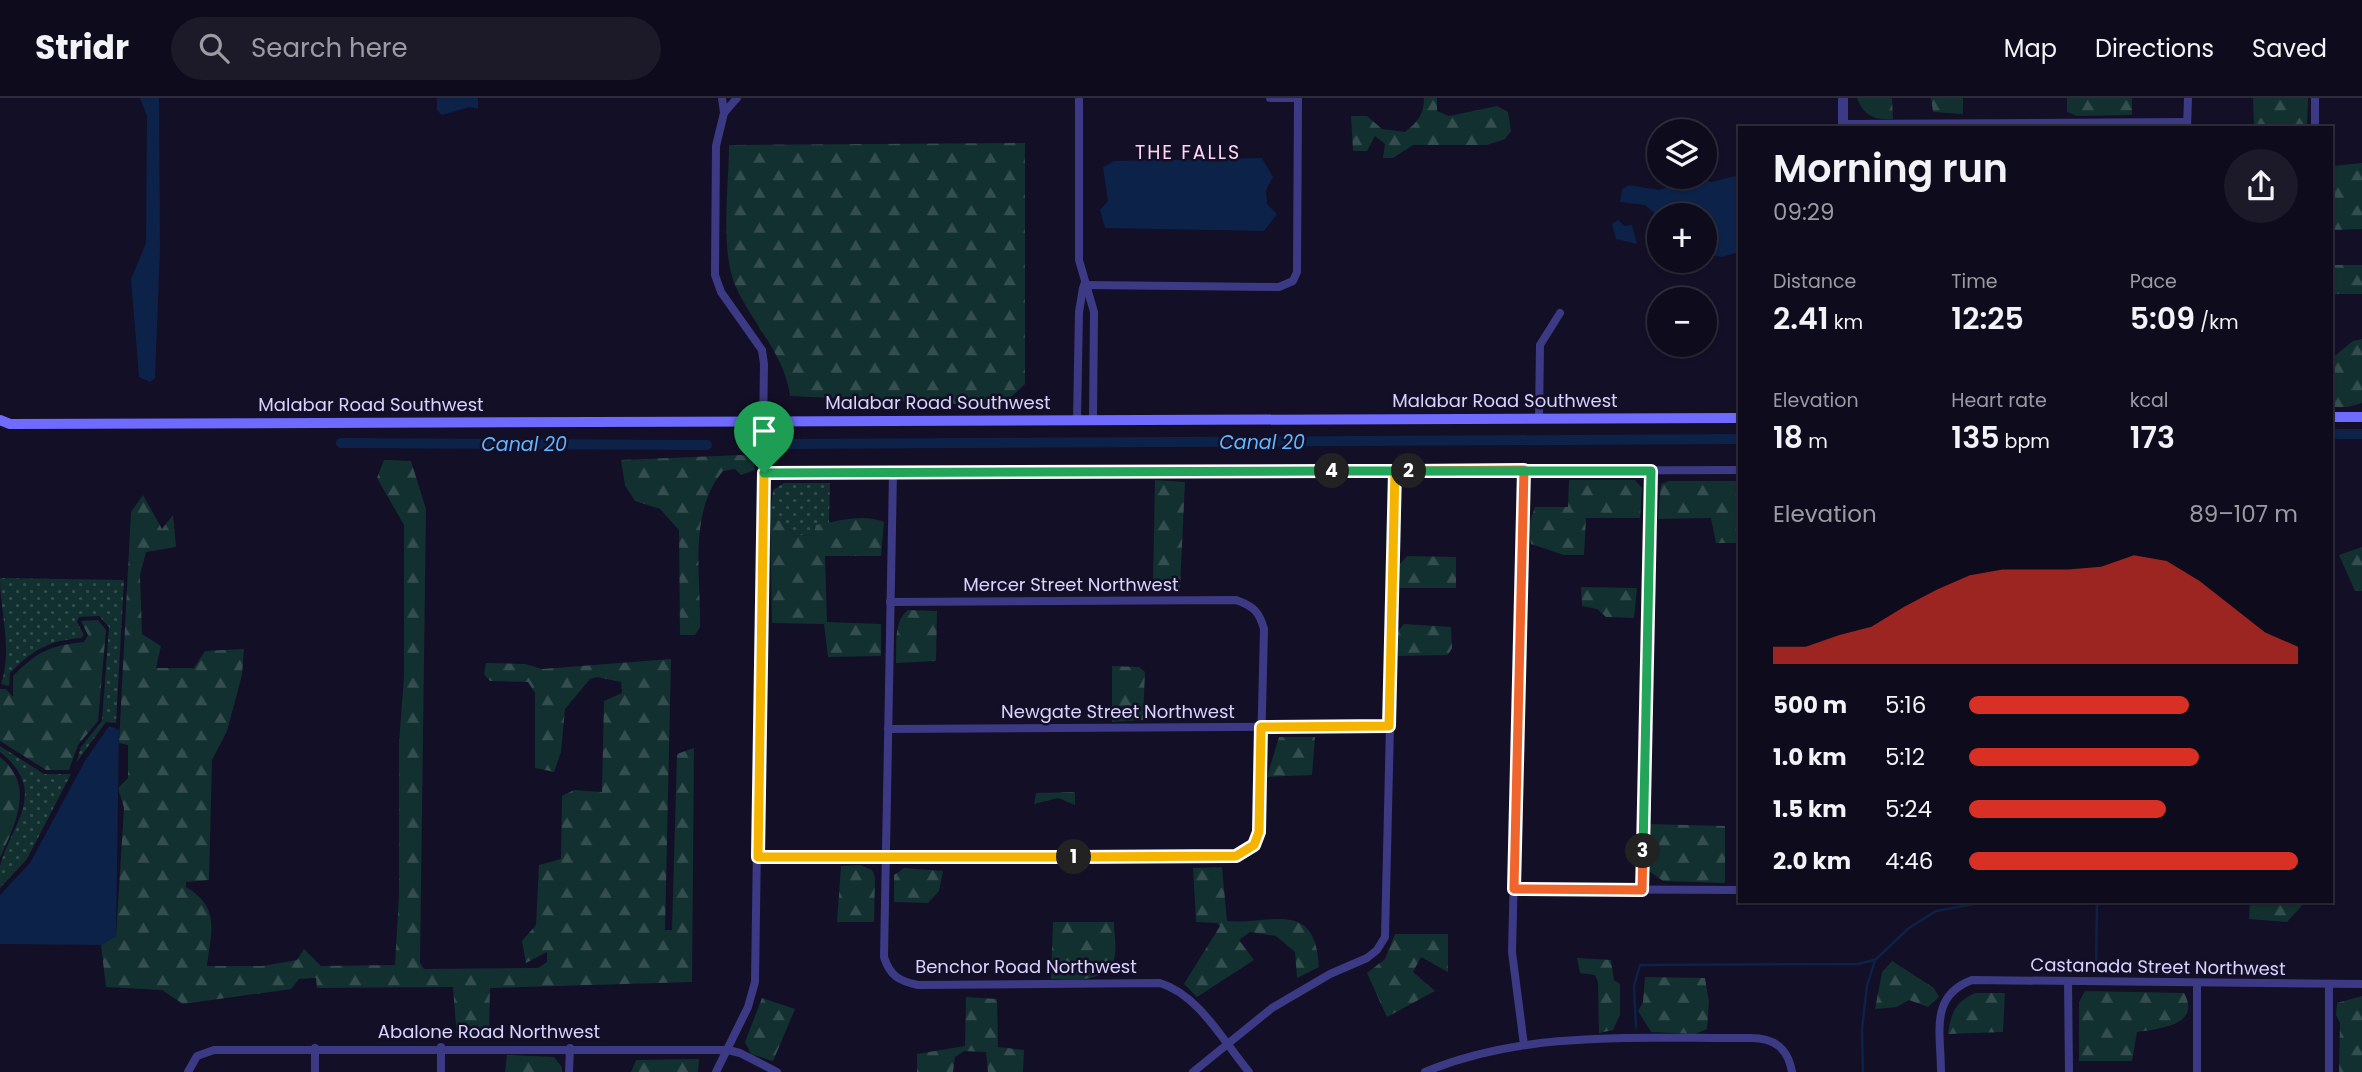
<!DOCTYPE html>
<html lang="en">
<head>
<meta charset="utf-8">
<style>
	body { margin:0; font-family:Poppins,sans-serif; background:#1c1929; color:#f1f3f6; height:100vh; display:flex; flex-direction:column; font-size:26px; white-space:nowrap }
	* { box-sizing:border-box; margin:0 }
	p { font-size:23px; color:#9b9ba3 }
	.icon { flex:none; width:38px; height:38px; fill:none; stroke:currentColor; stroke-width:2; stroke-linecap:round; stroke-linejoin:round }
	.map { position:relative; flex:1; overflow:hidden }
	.sheet { position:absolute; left:1738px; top:28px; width:595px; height:777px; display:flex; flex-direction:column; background:#0e0b1c; border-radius:0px; box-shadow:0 2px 5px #0004,0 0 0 2px #2e2b3b }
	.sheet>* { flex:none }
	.tools { position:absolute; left:1647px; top:21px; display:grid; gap:14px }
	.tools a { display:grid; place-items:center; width:70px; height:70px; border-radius:50%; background:#0e0b1c; box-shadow:0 2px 5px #0004,0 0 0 2px #2e2b3b; font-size:35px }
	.pin { position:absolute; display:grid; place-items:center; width:60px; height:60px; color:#fff; margin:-72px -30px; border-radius:50% 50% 50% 0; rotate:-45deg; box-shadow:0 0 7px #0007 }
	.pin .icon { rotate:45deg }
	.km { position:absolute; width:35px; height:35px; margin:-18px; border-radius:50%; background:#222; color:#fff; font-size:19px; line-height:35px; text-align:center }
	.round { display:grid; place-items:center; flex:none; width:74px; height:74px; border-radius:37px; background:#1c1929 }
	.head { display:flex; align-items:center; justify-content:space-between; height:119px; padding:0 35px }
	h1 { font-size:38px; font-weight:600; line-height:52px }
	.metrics { display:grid; grid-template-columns:repeat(3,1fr); gap:10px; height:119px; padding:7px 35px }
	.metrics div { display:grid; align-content:center }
	.metrics b { font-size:30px; font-weight:600 }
	.metrics small { font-size:19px; font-weight:400 }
	.metrics p { font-size:19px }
	.chart { height:196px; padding:14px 35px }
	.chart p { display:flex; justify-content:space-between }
	.chart svg { width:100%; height:126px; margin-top:7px; fill:#d93025; opacity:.7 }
	ul { padding:0 35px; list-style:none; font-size:23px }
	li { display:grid; grid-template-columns:112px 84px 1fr; align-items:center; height:52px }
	li i { height:18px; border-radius:9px; background:#d93025 }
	header { display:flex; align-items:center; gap:42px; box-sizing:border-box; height:98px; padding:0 35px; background:#0e0b1c; border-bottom:2px solid #2e2b3b }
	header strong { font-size:33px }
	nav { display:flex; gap:38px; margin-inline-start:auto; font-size:24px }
	.search { width:490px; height:63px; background:#1c1929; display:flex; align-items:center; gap:18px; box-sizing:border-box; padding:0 24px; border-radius:38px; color:#9b9ba3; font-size:26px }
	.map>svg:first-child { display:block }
	.grass { fill:url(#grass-dots) }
	.forest { fill:url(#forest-firs) }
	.water { fill:#0c2248 }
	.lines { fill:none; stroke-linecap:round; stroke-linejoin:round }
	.stream { stroke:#0c2248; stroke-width:2.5 }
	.canal { stroke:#0c2248; stroke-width:10 }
	.minor { stroke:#3d3a85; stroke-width:8 }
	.tertiary { stroke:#3d3a85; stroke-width:10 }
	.secondary { stroke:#6f6bff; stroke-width:10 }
	.split-1-casing { stroke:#fff; stroke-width:14 }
	.split-2-casing { stroke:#fff; stroke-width:14 }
	.split-3-casing { stroke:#fff; stroke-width:14 }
	.split-4-casing { stroke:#fff; stroke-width:14 }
	.split-5-casing { stroke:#fff; stroke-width:14 }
	.split-1 { stroke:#f5b400; stroke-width:9 }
	.split-2 { stroke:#f5b400; stroke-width:9 }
	.split-3 { stroke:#f0652b; stroke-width:9 }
	.split-4 { stroke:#22a559; stroke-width:9 }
	.split-5 { stroke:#22a559; stroke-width:9 }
	.labels { text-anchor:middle; stroke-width:5; stroke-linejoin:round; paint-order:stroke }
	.street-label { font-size:18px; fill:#d9d4ff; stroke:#130f26 }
	.neighbourhood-label { font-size:19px; letter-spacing:2px; fill:#ffd6f0; stroke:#130f26 }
	.water-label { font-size:19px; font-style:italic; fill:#62b6ff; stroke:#130f26 }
</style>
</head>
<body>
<header>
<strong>Stridr</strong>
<div class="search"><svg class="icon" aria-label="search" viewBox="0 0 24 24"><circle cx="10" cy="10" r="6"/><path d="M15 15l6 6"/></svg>Search here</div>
<nav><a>Map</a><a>Directions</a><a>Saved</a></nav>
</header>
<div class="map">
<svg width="2362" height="974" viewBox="0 0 2362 974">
	<defs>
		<pattern id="grass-dots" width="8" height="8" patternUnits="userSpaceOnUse" patternTransform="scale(1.75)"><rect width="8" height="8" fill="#12302f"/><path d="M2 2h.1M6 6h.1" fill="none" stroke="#344d4e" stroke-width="1.8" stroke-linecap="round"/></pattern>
		<pattern id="forest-firs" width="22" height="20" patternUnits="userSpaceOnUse" patternTransform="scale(1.75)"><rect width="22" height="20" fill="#12302f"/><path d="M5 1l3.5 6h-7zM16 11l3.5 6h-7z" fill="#344d4e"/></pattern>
	</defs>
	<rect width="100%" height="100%" fill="#130f26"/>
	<g class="grass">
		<path d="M784,385H830L829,425L816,428L813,438L795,437L781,423L770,420L773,392Z"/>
		<path d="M0,480L124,482L116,625L106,624L76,665L81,649L102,623L109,529L99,518L79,519L77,524L84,537L81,540C48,543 34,551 10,575L9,588L1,586C13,552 0,515 0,480Z"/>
		<path d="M0,648L44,676H71L27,761L0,790C0,784 0,774 0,768C11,726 50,694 0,654Z"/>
	</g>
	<g class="forest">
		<path d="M1424,0H1437V13L1449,18L1497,8L1508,14L1511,33L1505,41L1487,47H1413L1393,60H1383L1385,46L1375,38L1367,53H1353L1351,18H1367L1382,31L1405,34C1418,24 1424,16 1424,0Z"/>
		<path d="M1857,0H1892L1893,21C1874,22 1864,18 1857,0Z"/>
		<path d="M1931,0H1963V16L1933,14Z"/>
		<path d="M2067,0H2132V17L2077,18L2067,14Z"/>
		<path d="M2253,0H2308L2307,30H2254Z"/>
		<path d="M1025,45V286L1001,308L790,298C785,256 752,226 735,187C720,151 729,87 729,47Z"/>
		<path d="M2362,65V131L2331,132L2333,68Z"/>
		<rect x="2331" y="167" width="31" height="29"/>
		<path d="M2362,241V305L2348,309H2331V261L2353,243Z"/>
		<path d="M741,357L753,359L755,372L741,377L735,371L723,373C688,414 701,479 700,529L695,537H680L679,432L660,411L635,403L625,387L621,362Z"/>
		<path d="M384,362L411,363L426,411L420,865L424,871L538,870L547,864V854L526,865L522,843L536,827L539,767L561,761L562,698L574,692L602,694L604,603L622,595L621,584L597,579L590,581L565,611L561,654L554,674L535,670V595L528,584L490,583L484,576L486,565L525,566L542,571L671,561L665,832H672L677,656L694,650L692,884L490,890L489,939L457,940L453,889L317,890L316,880L299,881L291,891L183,906L162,892L106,889L101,847L116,838L124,710L118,690L128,680V647L119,645L131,414L143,397L162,431L173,417L176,449L146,454L140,477L142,536L161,548L156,570H194L205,553L244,551L242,577L227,633L212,662L209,782L186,784V789C221,810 211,833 207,868H262L297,862L304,851L321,868L395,867L399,797V646L404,578V427L377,380Z"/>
		<path d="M1155,382L1185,384L1180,490L1170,494L1153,486Z"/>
		<path d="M1569,382H1635L1642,390L1640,420H1586L1584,457H1564L1531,446L1529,427L1535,409H1568Z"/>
		<path d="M1669,383H1739V445H1716L1711,420L1658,421L1661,386Z"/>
		<path d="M770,420L781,423L795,437L813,438L816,427C838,423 864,415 884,424L881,458H825L827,524L881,526V558L828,559L824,526L772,525Z"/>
		<path d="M2362,449V493H2355L2339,457Z"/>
		<path d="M1407,458L1456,459V490H1400V466Z"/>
		<path d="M1581,489L1637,490L1634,520L1606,519L1597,511L1582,508Z"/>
		<path d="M908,512L937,513L936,563L896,565C897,548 893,523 908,512Z"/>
		<path d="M98,522L106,532L98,623L78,647L69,672H46L0,643V591H6L13,599V578C38,553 49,548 84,544L88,537L81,523Z"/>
		<path d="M1404,526L1451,529L1452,550L1448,557L1398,558V533Z"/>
		<path d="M1112,568L1139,569L1145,574L1143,622L1112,624Z"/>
		<path d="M1279,639H1315L1312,677L1267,679Z"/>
		<path d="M0,659C36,688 15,726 0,760Z"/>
		<path d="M1075,694V707L1058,700L1034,706L1036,695Z"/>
		<path d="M1648,726L1725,728V785L1663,783L1649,773Z"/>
		<path d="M860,767L872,772L875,779L874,824H837L841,768Z"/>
		<path d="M1222,769L1227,823C1272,827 1315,800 1319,869L1297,880L1295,854L1276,838L1250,834L1239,842L1254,862L1197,899L1184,886L1220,828L1217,825L1196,824L1193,770Z"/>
		<path d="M904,770L943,773L939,793L928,805L894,804V777Z"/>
		<path d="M2250,803H2306L2287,824L2249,821Z"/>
		<path d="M1053,824H1114C1114,835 1118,855 1113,864C1103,886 1070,881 1051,881Z"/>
		<path d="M1395,836H1448V874L1421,859L1413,874L1435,893L1387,919L1367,875L1385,861Z"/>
		<path d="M1577,860L1611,862L1614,882L1620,886V917L1613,932L1599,935L1598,884L1595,877L1580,875Z"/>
		<path d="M1892,863L1934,890L1939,899L1928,909L1909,902L1897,909L1875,911L1882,874Z"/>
		<path d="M1645,879L1705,880L1709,904L1707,931L1695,936L1651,934L1638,913L1643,904Z"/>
		<path d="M2085,893L2184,895C2202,927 2159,931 2137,934L2132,963H2079V904Z"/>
		<path d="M1975,895H2005L2003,934L1948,936C1951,915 1955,904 1975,895Z"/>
		<path d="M2362,898V974H2339L2340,925L2336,917L2337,905Z"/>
		<path d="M966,899L997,901L998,949L1024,952L1023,974H988L986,954L964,953L955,959L953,974H917V956L965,948Z"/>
		<path d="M762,900L795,911L773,963L751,956L745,944Z"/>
		<path d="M507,957L554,959L562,969V974H505Z"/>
		<path d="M699,961L698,974H631L636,962Z"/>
	</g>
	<g class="water">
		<path d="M140,0H159L160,152L155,280L150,284L139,279L131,181L146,145L147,18Z"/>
		<path d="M437,0H478V11L470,9L442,17L437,12Z"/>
		<path d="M1262,60L1273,79L1266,92L1267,106L1277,116L1264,133L1105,130L1100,112L1108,103L1103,69L1114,63Z"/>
		<path d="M1735,78L1739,82L1737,114L1739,154L1722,159L1705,156L1704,117L1659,119L1645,107L1620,104L1622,91L1629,87L1659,92L1691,80L1712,84Z"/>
		<path d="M1618,122L1625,128L1632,127L1637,146L1616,141L1612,126Z"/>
		<path d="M109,628L119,632L116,838L101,847L0,846V797L30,765L85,663Z"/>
	</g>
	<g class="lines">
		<g class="stream">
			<path d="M2096,875L2097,803"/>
			<path d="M1636,929L1634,888L1640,867L1858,866L1874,862"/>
			<path d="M1863,974L1862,931L1867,888L1875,862L1909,830L1936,813L1985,804L2086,806L2094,803"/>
		</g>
		<g class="canal">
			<path d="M2334,336H2362"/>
			<path d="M341,345L707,347"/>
			<path d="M784,346L1740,341"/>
		</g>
		<g class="minor">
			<path d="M1079,0V162L1094,214L1093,322"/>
			<path d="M1270,0H1298"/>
			<path d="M2315,0V30"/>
			<path d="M724,15L737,0"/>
			<path d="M1843,26L2187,24"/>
			<path d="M2187,30L2188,0"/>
			<path d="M1084,187L1279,189L1293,183L1297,174L1298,0"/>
			<path d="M1539,321L1540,247L1560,215"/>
			<path d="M1077,322L1079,214L1083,190"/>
			<path d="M1524,372L1512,854L1524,947"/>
			<path d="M764,375L1740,372"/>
			<path d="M893,375L884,859C890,878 899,883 918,887L1160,885C1199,897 1223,943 1249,974"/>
			<path d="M888,631L1389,628"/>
			<path d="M758,759L1236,758L1254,747L1259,734L1264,531C1259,513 1253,508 1236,502L890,504"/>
			<path d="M1514,791L1740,792"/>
			<path d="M1642,792L1651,373"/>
			<path d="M2068,883L2069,974"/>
			<path d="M2197,886V974"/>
			<path d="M2329,887V974"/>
			<path d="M188,974L197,958L214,952H728L740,955L777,974"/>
			<path d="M315,974V950"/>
			<path d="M441,974V949"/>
			<path d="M569,974L570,950"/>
			<path d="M716,974L748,909L755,884L764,266L762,252L721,194L715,177L716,48L724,15L722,0"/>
			<path d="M1193,974L1272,910L1330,876L1367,860L1377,852L1385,839L1396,373"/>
			<path d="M1425,974C1528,931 1642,941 1751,940C1774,940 1788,950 1792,974"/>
			<path d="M1941,974C1941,935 1929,898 1972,882L2362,886"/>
		</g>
		<path class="tertiary" d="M1843,30V0"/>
		<g class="secondary">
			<path d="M2331,319H2362"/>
			<path d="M0,322L10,326L1740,320"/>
		</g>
	</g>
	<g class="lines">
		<defs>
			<path id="split-1" d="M764,375L758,759H1074"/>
			<path id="split-2" d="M1074,759L1236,758L1254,747L1259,734L1261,629L1389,628L1395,373H1409"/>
			<path id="split-3" d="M1409,373L1524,372L1514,791L1642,792L1643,753"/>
			<path id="split-4" d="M1332,373H1651L1643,753"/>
			<path id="split-5" d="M764,375L1332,373"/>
		</defs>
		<use href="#split-1" class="split-1-casing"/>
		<use href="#split-2" class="split-2-casing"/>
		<use href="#split-3" class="split-3-casing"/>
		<use href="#split-4" class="split-4-casing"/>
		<use href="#split-5" class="split-5-casing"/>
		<use href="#split-1" class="split-1"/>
		<use href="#split-2" class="split-2"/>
		<use href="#split-3" class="split-3"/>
		<use href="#split-4" class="split-4"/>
		<use href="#split-5" class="split-5"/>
	</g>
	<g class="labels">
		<g class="street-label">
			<text x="1505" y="309">Malabar Road Southwest</text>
			<text x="938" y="311">Malabar Road Southwest</text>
			<text x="371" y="313">Malabar Road Southwest</text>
			<text x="1071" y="493">Mercer Street Northwest</text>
			<text x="1118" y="620">Newgate Street Northwest</text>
			<text x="1026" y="875">Benchor Road Northwest</text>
			<text transform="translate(2158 869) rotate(1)" y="6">Castanada Street Northwest</text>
			<text x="489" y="940">Abalone Road Northwest</text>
		</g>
		<g class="neighbourhood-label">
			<text x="1188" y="61">THE FALLS</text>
		</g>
		<g class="water-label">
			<text x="1262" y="351">Canal 20</text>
			<text x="524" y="353">Canal 20</text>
		</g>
	</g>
</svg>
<div class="tools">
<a><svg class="icon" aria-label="layers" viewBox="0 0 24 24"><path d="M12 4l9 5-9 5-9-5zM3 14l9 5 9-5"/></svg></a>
<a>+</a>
<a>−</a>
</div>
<div class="pin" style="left:764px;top:375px;background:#1e9e55"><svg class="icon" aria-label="arrive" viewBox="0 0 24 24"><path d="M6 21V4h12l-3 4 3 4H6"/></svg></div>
<b class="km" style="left:1074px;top:759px">1</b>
<b class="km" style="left:1409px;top:373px">2</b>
<b class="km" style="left:1643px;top:753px">3</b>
<b class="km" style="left:1332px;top:373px">4</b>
<section class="sheet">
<div class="head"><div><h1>Morning run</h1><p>09:29</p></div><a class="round"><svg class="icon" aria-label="share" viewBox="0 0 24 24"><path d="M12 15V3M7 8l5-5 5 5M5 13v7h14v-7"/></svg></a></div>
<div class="metrics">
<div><p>Distance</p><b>2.41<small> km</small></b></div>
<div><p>Time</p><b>12:25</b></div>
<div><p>Pace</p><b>5:09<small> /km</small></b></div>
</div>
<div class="metrics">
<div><p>Elevation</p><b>18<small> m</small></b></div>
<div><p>Heart rate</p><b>135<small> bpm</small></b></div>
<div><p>kcal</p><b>173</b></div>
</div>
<div class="chart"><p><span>Elevation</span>89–107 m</p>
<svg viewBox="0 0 160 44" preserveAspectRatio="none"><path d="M0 44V38L10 38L20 34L30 31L40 24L50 18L60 13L70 11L80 11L90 11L100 10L110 6L120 8L130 15L140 24L150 33L160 38V44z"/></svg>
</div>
<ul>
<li><b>500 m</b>5:16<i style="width:67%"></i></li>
<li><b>1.0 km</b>5:12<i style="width:70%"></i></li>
<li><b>1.5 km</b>5:24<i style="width:60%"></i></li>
<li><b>2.0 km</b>4:46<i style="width:100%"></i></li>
</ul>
</section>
</div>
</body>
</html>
